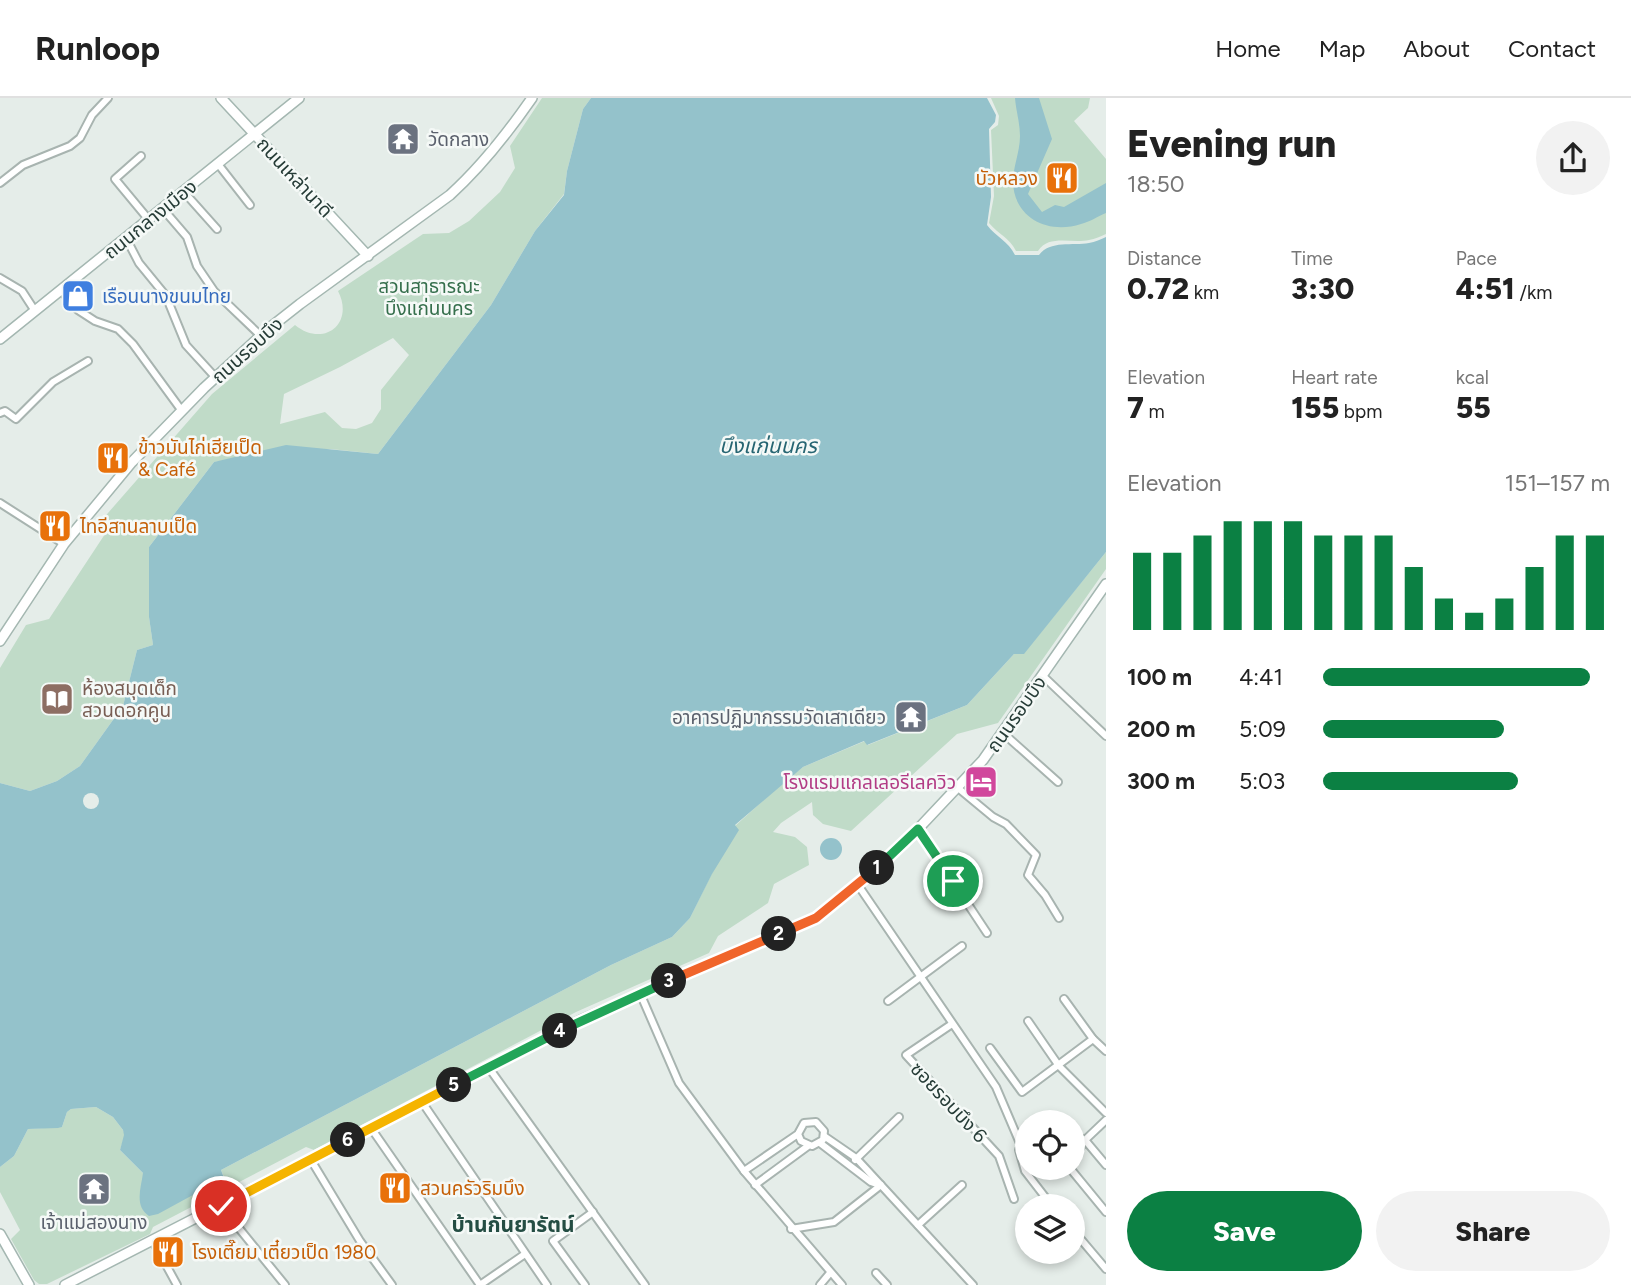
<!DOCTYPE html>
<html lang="en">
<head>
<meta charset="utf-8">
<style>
	body { margin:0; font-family:Figtree,"Noto Sans Thai",sans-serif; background:#f2f2f2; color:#222; height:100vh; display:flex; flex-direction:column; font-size:26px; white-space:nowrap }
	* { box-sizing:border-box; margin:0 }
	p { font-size:23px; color:#767676 }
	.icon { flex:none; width:38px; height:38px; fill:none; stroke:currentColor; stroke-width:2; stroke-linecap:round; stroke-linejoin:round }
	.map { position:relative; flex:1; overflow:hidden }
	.drawer { display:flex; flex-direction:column; background:#fff; width:525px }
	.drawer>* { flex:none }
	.controls { position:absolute; left:1015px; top:1012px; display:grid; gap:14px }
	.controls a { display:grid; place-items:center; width:70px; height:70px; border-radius:50%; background:#fff; box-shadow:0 4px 10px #0003; font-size:35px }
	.pin { position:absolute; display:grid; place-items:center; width:60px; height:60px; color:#fff; margin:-30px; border:4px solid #fff; border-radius:50%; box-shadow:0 2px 7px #0007 }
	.km { position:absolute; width:35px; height:35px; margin:-18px; border-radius:50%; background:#222; color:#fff; font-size:19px; line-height:35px; text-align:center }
	.round { display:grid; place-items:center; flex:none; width:74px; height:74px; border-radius:37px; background:#f2f2f2 }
	.headline { display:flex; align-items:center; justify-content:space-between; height:119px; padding:0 21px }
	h1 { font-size:38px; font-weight:800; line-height:52px }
	.stats { display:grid; grid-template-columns:repeat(3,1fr); gap:10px; height:119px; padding:7px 21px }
	.stats div { display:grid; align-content:center }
	.stats b { font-size:30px; font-weight:800 }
	.stats small { font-size:19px; font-weight:400 }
	.stats p { font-size:19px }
	.chart { height:196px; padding:14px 21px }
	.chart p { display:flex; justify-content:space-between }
	.chart svg { width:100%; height:126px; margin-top:7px; stroke:#0b8043; stroke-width:6 }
	.action { display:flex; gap:14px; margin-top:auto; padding:14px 21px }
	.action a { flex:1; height:80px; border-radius:42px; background:#0b8043; color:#fff; font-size:28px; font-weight:800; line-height:80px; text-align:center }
	.action a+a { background:#f2f2f2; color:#222 }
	ul { padding:0 21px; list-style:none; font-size:23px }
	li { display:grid; grid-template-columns:112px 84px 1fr; align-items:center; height:52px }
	li i { height:18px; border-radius:9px; background:#0b8043 }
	header { display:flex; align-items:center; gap:42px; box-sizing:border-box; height:98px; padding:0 35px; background:#fff; border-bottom:2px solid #e0e0e0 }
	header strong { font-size:33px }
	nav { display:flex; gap:38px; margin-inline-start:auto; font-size:24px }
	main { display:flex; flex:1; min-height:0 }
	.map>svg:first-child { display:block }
	.green { fill:#c0dbc8; fill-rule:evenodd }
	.water { fill:#94c2cb }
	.pier { fill:#e5ede9 }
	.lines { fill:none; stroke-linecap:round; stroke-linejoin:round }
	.street-casing { stroke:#a8b4b0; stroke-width:10 }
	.secondary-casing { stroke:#a4b7b1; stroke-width:12 }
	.street { stroke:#fff; stroke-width:6 }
	.secondary { stroke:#fff; stroke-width:9 }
	.split-1-casing { stroke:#fff; stroke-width:14 }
	.split-2-casing { stroke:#fff; stroke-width:14 }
	.split-3-casing { stroke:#fff; stroke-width:14 }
	.split-4-casing { stroke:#fff; stroke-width:14 }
	.split-5-casing { stroke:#fff; stroke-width:14 }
	.split-6-casing { stroke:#fff; stroke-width:14 }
	.split-7-casing { stroke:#fff; stroke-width:14 }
	.split-1 { stroke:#22a559; stroke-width:9 }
	.split-2 { stroke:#f0652b; stroke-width:9 }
	.split-3 { stroke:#f0652b; stroke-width:9 }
	.split-4 { stroke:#22a559; stroke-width:9 }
	.split-5 { stroke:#22a559; stroke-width:9 }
	.split-6 { stroke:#f5b400; stroke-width:9 }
	.split-7 { stroke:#f5b400; stroke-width:9 }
	.labels { text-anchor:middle; stroke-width:5; stroke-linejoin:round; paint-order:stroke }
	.worship-label { font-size:19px; fill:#5b616d; stroke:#f5f9f7; text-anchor:start }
	.street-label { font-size:19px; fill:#263c37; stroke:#f5f9f7 }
	.food-label { font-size:19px; fill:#c56008; stroke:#f5f9f7; text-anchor:start }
	.park-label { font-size:19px; fill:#356f4c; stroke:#f5f9f7 }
	.shop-label { font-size:19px; fill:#366cbe; stroke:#f5f9f7; text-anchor:start }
	.education-label { font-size:19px; fill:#785e54; stroke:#f5f9f7; text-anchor:start }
	.hotel-label { font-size:19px; fill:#b23c85; stroke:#f5f9f7; text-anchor:end }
	.water-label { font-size:21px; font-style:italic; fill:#266572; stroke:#f5f9f7 }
	.neighbourhood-label { font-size:21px; font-weight:bold; fill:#244d43; stroke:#f5f9f7 }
</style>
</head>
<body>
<header>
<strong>Runloop</strong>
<nav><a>Home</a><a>Map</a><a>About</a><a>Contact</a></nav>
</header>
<main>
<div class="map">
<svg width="1106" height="1187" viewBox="0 0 1106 1187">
	<rect width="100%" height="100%" fill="#e5ede9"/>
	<g class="green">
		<path d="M542,0H591L583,11L567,73L564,96L535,133L491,207L378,356L330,351L214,364L149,449V519L153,547L137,552L123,608L80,668L57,683L30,693L0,685V570L26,527L49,521L107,433L101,423L212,296L295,227C323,250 355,226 338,193L423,136L449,135L469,123L500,94L515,70L510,48ZM393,240L409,257L381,292V311L372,325L356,331L342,330L325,314L280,326L284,296L340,269Z"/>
		<path d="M991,0H1090L1088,10L1074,23L1106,61V136C1101,138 1095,141 1089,142C1072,146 1049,136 1038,153H1016C1009,139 999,137 989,125L994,98L991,32L998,27L999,18Z"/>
		<path d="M1106,454V471L998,625L957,636L851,733L823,726L813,717L812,704L781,725L773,734L795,739L807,749L809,767L774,786L768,805L718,838L709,855L576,914L314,1052L306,1049L153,1129L150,1136L47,1186H39L34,1182L11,1141L20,1132L0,1094V1069L14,1058L28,1031L62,1029L67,1014L71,1011L96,1009L113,1019L123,1032L125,1037L120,1052L143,1075L224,1079L221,1072L611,867L672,839L690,820L735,728L787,681L803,669L865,643L868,647L967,607L1014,556L1024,555Z"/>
	</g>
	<g class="water">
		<path d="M591,0H987L996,17L995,24L989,31L991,99L987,127C996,139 1008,143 1015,157H1039C1050,142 1073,148 1089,145C1095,144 1101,141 1106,139V454L1024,556H1014L967,607L867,647L864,643L803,669L735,727L739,732L712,776L690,820L672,839L611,867L221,1072L224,1080L158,1116L149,1118C134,1108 141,1090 143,1075L120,1052L124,1037L123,1032L113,1019L96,1009L71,1011L67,1014L62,1029L58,1030L28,1031L14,1058L0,1069V685L30,693L57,683L80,668L123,608L137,552L153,547L149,519V449L214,364L286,347L378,356L491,207L535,133L564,97L567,73L583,11Z"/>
		<path d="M1015,0H1039L1052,41L1028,96L1042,114L1055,107L1064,109L1106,85V115C1098,118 1090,124 1081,126C1047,137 1012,119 1013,81C1014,66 1020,53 1020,38C1020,25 1016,13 1015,0Z"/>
		<circle cx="831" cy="751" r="11"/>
	</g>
	<circle class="pier" cx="91" cy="703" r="8"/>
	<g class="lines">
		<defs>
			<g id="street">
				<path d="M141,58L115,81L149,122"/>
				<path d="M218,66L250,107"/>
				<path d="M0,85L23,67L70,48L80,40L92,17L108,0"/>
				<path d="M184,94L217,131"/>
				<path d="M163,111L187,139L197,168L214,193L261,238"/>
				<path d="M126,140L139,165L166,198L186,247L216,280"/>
				<path d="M0,180L22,193L35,213"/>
				<path d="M61,192L78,212L95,223L118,231L133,246L182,313"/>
				<path d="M0,315L5,313L16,321L53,284L88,263"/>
				<path d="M0,405L64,446"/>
				<path d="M1043,578L1106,638"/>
				<path d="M1003,635L1058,684"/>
				<path d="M958,690L993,719L1006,726L1036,757L1028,777L1045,797L1059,820"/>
				<path d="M918,731L987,835"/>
				<path d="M858,787L996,989L1022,1050L1019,1052L1025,1073L1052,1108"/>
				<path d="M640,895L679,985L744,1073L842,1187"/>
				<path d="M1064,901L1093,941L1106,953"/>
				<path d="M888,903L962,848"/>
				<path d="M1028,923L1059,968L1106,1015"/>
				<path d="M952,926L906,957L999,1058L1014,1101"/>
				<path d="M990,950L1022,994L1093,941"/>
				<path d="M489,970L645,1187"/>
				<path d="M422,1004L547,1187"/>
				<path d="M371,1030L480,1187"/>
				<path d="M1073,1037L1085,1042L1106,1022"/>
				<path d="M824,1038L856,1060L973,1187"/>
				<path d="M820,1045L871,1084L879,1087"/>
				<path d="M1073,1061L1085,1042L1106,1067"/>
				<path d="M311,1062L360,1143L392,1187"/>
				<path d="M855,1062L899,1019"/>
				<path d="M1069,1069L1106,1114"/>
				<path d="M744,1073L798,1036L804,1025L816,1024L824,1033L823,1042L812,1048L801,1043L798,1036"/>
				<path d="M755,1087L808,1048"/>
				<path d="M221,1108L285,1187"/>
				<path d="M918,1127L962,1087"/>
				<path d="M791,1131L834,1124L881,1087"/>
				<path d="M1073,1132L1106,1171"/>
				<path d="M153,1143L177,1187"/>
				<path d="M876,1175L887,1187"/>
				<path d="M480,1187L525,1156"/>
				<path d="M585,1187L553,1143L593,1114"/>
				<path d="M820,1187L830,1175"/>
			</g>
			<g id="secondary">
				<path d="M221,0L368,158"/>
				<path d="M0,241L299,0"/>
				<path d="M0,543L64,446L132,364L204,290L267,232L300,206L450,97C482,68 507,36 532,0"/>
				<path d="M0,1136L29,1187"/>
				<path d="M65,1187L581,922L816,820L878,769L918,731L983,662L1106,486"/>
			</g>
		</defs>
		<use href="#street" class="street-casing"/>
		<use href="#secondary" class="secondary-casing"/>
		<use href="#street" class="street"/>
		<use href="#secondary" class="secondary"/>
	</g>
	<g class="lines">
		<defs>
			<path id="split-1" d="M877,770L918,731L953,783"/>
			<path id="split-2" d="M779,836L816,820L877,770"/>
			<path id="split-3" d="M669,883L779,836"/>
			<path id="split-4" d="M560,933L669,883"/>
			<path id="split-5" d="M454,987L560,933"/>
			<path id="split-6" d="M348,1042L454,987"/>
			<path id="split-7" d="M221,1108L348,1042"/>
		</defs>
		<use href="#split-1" class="split-1-casing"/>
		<use href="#split-2" class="split-2-casing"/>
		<use href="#split-3" class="split-3-casing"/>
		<use href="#split-4" class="split-4-casing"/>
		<use href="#split-5" class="split-5-casing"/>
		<use href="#split-6" class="split-6-casing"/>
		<use href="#split-7" class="split-7-casing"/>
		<use href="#split-1" class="split-1"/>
		<use href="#split-2" class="split-2"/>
		<use href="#split-3" class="split-3"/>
		<use href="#split-4" class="split-4"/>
		<use href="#split-5" class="split-5"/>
		<use href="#split-6" class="split-6"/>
		<use href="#split-7" class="split-7"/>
	</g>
	<defs>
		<symbol id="temple-square" viewBox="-11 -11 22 22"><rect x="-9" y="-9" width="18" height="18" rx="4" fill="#6b7280" stroke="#f5f9f7"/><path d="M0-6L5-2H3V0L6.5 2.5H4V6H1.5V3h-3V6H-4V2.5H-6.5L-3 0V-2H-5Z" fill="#fff"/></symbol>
		<symbol id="restaurant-square" viewBox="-11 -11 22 22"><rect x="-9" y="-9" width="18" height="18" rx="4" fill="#e8710a" stroke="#f5f9f7"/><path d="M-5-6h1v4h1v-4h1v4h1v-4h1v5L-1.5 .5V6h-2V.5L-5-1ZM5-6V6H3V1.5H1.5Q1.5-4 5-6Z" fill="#fff"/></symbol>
		<symbol id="shop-square" viewBox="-11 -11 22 22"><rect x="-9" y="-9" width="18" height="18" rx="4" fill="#3f7fe0" stroke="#f5f9f7"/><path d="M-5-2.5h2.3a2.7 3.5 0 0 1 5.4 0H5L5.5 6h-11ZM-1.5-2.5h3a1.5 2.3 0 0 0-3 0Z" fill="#fff"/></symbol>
		<symbol id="library-square" viewBox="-11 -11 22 22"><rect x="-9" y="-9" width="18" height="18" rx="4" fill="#8d6e63" stroke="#f5f9f7"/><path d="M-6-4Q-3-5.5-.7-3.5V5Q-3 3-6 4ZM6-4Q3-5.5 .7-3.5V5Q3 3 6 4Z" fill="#fff"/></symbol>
		<symbol id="hotel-square" viewBox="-11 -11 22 22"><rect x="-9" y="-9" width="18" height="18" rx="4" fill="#d1479c" stroke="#f5f9f7"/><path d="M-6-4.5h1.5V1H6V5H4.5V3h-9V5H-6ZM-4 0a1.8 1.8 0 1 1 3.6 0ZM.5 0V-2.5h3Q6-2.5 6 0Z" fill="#fff"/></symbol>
	</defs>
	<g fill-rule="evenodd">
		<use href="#temple-square" x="384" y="22" width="38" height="38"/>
		<use href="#restaurant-square" x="1043" y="61" width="38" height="38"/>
		<use href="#shop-square" x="59" y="179" width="38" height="38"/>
		<use href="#restaurant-square" x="94" y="341" width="38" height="38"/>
		<use href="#restaurant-square" x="36" y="409" width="38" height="38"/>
		<use href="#library-square" x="38" y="582" width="38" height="38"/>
		<use href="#temple-square" x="892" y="600" width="38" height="38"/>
		<use href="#hotel-square" x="962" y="665" width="38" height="38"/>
		<use href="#restaurant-square" x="376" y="1071" width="38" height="38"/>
		<use href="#temple-square" x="75" y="1072" width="38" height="38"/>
		<use href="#restaurant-square" x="149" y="1135" width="38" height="38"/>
	</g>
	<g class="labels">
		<g class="worship-label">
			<text x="428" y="48">วัดกลาง</text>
			<text x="886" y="626" text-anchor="end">อาคารปฏิมากรรมวัดเสาเดียว</text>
			<text x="94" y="1131" text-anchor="middle">เจ้าแม่สองนาง</text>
		</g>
		<g class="street-label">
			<text transform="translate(295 79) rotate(47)" y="7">ถนนเหล่านาดี</text>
			<text transform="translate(150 121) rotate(-39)" y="7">ถนนกลางเมือง</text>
			<text transform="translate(247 252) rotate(-42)" y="7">ถนนรอบบึง</text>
			<text transform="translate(1016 616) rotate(-55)" y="7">ถนนรอบบึง</text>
			<text transform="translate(949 1004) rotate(47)" y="7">ซอยรอบบึง 6</text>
		</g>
		<g class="food-label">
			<text x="1038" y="87" text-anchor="end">บัวหลวง</text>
			<text x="138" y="356">ข้าวมันไก่เฮียเป็ด<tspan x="138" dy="22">&amp; Café</tspan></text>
			<text x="80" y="435">ไทอีสานลาบเป็ด</text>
			<text x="420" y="1097">สวนครัวริมบึง</text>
			<text x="192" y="1161">โรงเตี๊ยม เตี๋ยวเป็ด 1980</text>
		</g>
		<g class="park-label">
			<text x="429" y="195">สวนสาธารณะ<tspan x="429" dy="22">บึงแก่นนคร</tspan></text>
		</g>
		<g class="shop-label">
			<text x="102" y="205">เรือนนางขนมไทย</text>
		</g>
		<g class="education-label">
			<text x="82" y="597">ห้องสมุดเด็ก<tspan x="82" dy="22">สวนดอกคูน</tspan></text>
		</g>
		<g class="hotel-label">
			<text x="956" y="691">โรงแรมแกลเลอรีเลควิว</text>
		</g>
		<g class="water-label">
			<text x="768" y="355">บึงแก่นนคร</text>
		</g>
		<g class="neighbourhood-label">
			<text x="513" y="1134">บ้านกันยารัตน์</text>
		</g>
	</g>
</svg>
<div class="controls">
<a><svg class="icon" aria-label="locate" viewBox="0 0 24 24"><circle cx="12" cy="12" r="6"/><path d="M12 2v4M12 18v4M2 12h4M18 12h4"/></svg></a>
<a><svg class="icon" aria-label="layers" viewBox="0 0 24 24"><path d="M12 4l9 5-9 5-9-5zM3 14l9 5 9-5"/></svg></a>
</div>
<div class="pin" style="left:953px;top:783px;background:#1e9e55"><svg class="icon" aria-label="arrive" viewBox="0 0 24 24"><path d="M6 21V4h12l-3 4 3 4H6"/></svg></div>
<div class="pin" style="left:221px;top:1108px;background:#d93025"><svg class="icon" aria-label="check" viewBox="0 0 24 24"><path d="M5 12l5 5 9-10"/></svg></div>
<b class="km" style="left:877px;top:770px">1</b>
<b class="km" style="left:779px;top:836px">2</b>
<b class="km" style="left:669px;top:883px">3</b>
<b class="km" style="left:560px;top:933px">4</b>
<b class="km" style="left:454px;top:987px">5</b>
<b class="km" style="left:348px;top:1042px">6</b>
</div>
<section class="drawer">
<div class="headline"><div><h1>Evening run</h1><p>18:50</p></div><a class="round"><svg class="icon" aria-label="share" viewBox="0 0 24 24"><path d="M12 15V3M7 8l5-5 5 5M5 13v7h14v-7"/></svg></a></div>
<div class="stats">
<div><p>Distance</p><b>0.72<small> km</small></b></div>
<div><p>Time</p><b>3:30</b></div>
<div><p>Pace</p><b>4:51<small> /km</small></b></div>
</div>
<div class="stats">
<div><p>Elevation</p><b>7<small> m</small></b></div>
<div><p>Heart rate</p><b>155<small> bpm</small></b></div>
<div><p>kcal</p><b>55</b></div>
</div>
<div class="chart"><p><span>Elevation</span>151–157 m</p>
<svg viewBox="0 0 160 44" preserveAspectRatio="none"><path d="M5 44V17M15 44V17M25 44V11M35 44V6M45 44V6M55 44V6M65 44V11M75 44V11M85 44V11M95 44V22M105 44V33M115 44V38M125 44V33M135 44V22M145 44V11M155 44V11"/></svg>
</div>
<ul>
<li><b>100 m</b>4:41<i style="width:93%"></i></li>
<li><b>200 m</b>5:09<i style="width:63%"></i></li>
<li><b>300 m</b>5:03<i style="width:68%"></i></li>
</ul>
<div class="action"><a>Save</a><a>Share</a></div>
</section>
</main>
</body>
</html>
